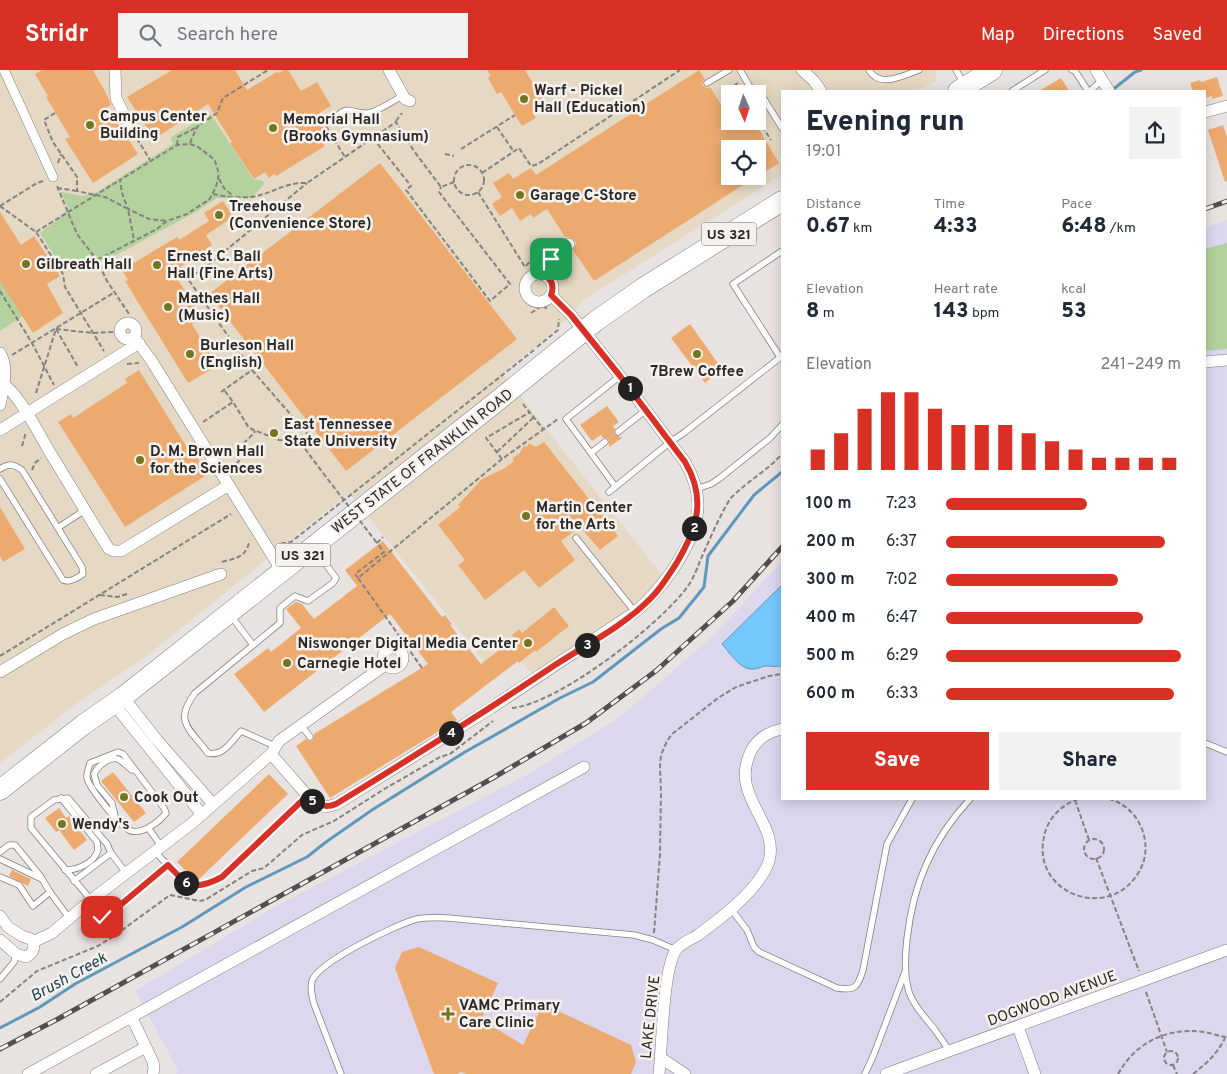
<!DOCTYPE html>
<html lang="en">
<head>
<meta charset="utf-8">
<style>
	body { margin:0; font-family:Overpass,sans-serif; background:#f2f2f3; color:#1f2937; height:100vh; display:flex; flex-direction:column; font-size:19px; white-space:nowrap }
	* { box-sizing:border-box; margin:0 }
	p { font-size:16px; color:#747a83 }
	.icon { flex:none; width:28px; height:28px; fill:none; stroke:currentColor; stroke-width:2; stroke-linecap:round; stroke-linejoin:round }
	.map { position:relative; flex:1; overflow:hidden }
	.details { position:absolute; left:781px; top:20px; width:425px; height:710px; display:flex; flex-direction:column; background:#fff; border-radius:0px; box-shadow:0 2px 12px #0003 }
	.details>* { flex:none }
	.needle { width:32px; rotate:177deg }
	.fabs { position:absolute; left:721px; top:15px; display:grid; gap:10px }
	.fabs a { display:grid; place-items:center; width:45px; height:45px; border-radius:0px; background:#fff; box-shadow:0 2px 12px #0003; font-size:25px }
	.pin { position:absolute; display:grid; place-items:center; width:42px; height:42px; color:#fff; margin:-21px; border-radius:10px; box-shadow:0 2px 8px #0006 }
	.km { position:absolute; width:25px; height:25px; margin:-12px; border-radius:50%; background:#222; color:#fff; font-size:14px; line-height:25px; text-align:center }
	.round { display:grid; place-items:center; flex:none; width:52px; height:52px; border-radius:0px; background:#f2f2f3 }
	.head { display:flex; align-items:center; justify-content:space-between; height:85px; padding:0 25px }
	h1 { font-size:28px; font-weight:800; line-height:38px }
	.figures { display:grid; grid-template-columns:repeat(3,1fr); gap:8px; height:85px; padding:5px 25px }
	.figures div { display:grid; align-content:center }
	.figures b { font-size:21px; font-weight:800 }
	.figures small { font-size:14px; font-weight:400 }
	.figures p { font-size:14px }
	.chart { height:140px; padding:10px 25px }
	.chart p { display:flex; justify-content:space-between }
	.chart svg { width:100%; height:90px; margin-top:5px; stroke:#d93025; stroke-width:6 }
	.button { display:flex; gap:10px; margin-top:auto; padding:10px 25px }
	.button a { flex:1; height:58px; border-radius:0px; background:#d93025; color:#fff; font-size:20px; font-weight:800; line-height:58px; text-align:center }
	.button a+a { background:#f2f2f3; color:#1f2937 }
	ul { padding:0 25px; list-style:none; font-size:16px }
	li { display:grid; grid-template-columns:80px 60px 1fr; align-items:center; height:38px }
	li i { height:12px; border-radius:6px; background:#d93025 }
	header { display:flex; align-items:center; gap:30px; box-sizing:border-box; height:70px; padding:0 25px; background:#d93025; color:#fff }
	header strong { font-size:24px }
	nav { display:flex; gap:28px; margin-inline-start:auto; font-size:18px }
	.search { width:350px; height:45px; background:#f2f2f3; display:flex; align-items:center; gap:12px; box-sizing:border-box; padding:0 18px; border-radius:0px; color:#747a83; font-size:19px }
	.map>svg:first-child { display:block }
	.education { fill:#e5d9c5; fill-rule:evenodd }
	.medical { fill:#dcd7ed }
	.green { fill:#b3d29e }
	.water { fill:#75c8fb; stroke:#5f98bc }
	.lines { fill:none; stroke-linecap:round; stroke-linejoin:round }
	.stream { stroke:#5f98bc; stroke-width:3 }
	.building { fill:#edaa6f }
	.service-casing { stroke:#837f7c; stroke-width:7 }
	.pedestrian-casing { stroke:#837f7c; stroke-width:10 }
	.minor-casing { stroke:#837f7c; stroke-width:12 }
	.trunk-casing { stroke:#837f7c; stroke-width:21 }
	.path { stroke:#858280; stroke-width:2; stroke-dasharray:5 2.5; stroke-linecap:butt }
	.service { stroke:#fff; stroke-width:5.5 }
	.pedestrian { stroke:#fff; stroke-width:9 }
	.minor { stroke:#fff; stroke-width:11 }
	.trunk { stroke:#fff; stroke-width:20 }
	.rail-casing { stroke:#524f4e; stroke-width:5 }
	.rail { stroke:#f5f1ed; stroke-width:3; stroke-dasharray:9; stroke-linecap:butt }
	.path-bridge { stroke:#858280; stroke-width:2; stroke-dasharray:5 2.5; stroke-linecap:butt }
	.route-casing { stroke:#fff; stroke-width:10 }
	.route { stroke:#d93025; stroke-width:6 }
	.poi-dot { fill:#72771f; stroke:#f5f1ed; stroke-width:2 }
	.labels { text-anchor:middle; stroke-width:5; stroke-linejoin:round; paint-order:stroke }
	.shield { fill:#f5f1ed; stroke:#686563; stroke-width:1 }
	.shield-label { font-size:14px; font-weight:bold; fill:#2b2928 }
	.poi-label { font-size:15px; font-weight:bold; fill:#2b2928; stroke:#f5f1ed; text-anchor:start }
	.street-label { font-size:15px; fill:#2b2928; stroke:#f5f1ed }
	.water-label { font-size:16px; font-style:italic; fill:#1d4157; stroke:#f5f1ed }
</style>
</head>
<body>
<header>
<strong>Stridr</strong>
<div class="search"><svg class="icon" aria-label="search" viewBox="0 0 24 24"><circle cx="10" cy="10" r="6"/><path d="M15 15l6 6"/></svg>Search here</div>
<nav><a>Map</a><a>Directions</a><a>Saved</a></nav>
</header>
<div class="map">
<svg width="1227" height="1004" viewBox="0 0 1227 1004">
	<rect width="100%" height="100%" fill="#e8e3e0"/>
	<path class="education" d="M0,0H935L937,10L931,14L914,21H782V105L585,229L555,261L502,303L666,510L652,528L535,608L506,572L484,591L349,423L148,585L76,634L0,693ZM730,24H758V51H730ZM730,79H758V106H730Z"/>
	<path class="medical" d="M1227,150V1004H176L178,1000L135,921L271,839L532,702L620,647L714,565L782,491V729H1205V158Z"/>
	<g class="green">
		<path d="M210,43L253,109L263,111L264,114L252,128H217L194,143L105,191H89L65,203L40,163L59,149L68,138L61,122L83,126L97,122L173,74L170,68Z"/>
		<path d="M1227,173V279L1205,281V179Z"/>
		<path d="M0,210L23,246L0,261Z"/>
	</g>
	<path class="water" d="M782,515V596C776,597 772,596 766,596C762,596 758,599 754,599C741,601 730,583 722,574Z"/>
	<g class="lines">
		<g class="stream">
			<path d="M1111,21L1135,2L1141,0"/>
			<path d="M0,958L40,937L75,914L182,857L246,817L307,787L326,772L372,740L465,682L560,628L593,612L661,559L679,548L704,517L708,486L754,425L782,402"/>
		</g>
	</g>
	<g class="building">
		<path d="M42,0H93L108,27L111,35L107,37L138,84L93,113L65,69L70,67L46,27L48,26L35,4Z"/>
		<path d="M172,0H235L247,20L277,2L279,3L284,0H288L301,21L317,12L331,36L316,45L330,69L323,73L325,76L276,106L274,104L269,108L265,102L254,109L230,73L232,72L208,34L154,69L127,27Z"/>
		<path d="M487,0H525L547,35L533,43L536,48L522,56L501,22L497,24L488,8L491,6Z"/>
		<path d="M699,0L705,9L702,13L703,16L707,18L710,17L725,41L730,38V51H754L779,93L758,106V79H730V106H757L594,211L573,180L576,174L575,170L569,167H565L547,139L533,148L531,144L520,151L512,138L500,146L492,134L502,127L493,113L509,103L513,109L531,98L536,105Z"/>
		<path d="M1217,7L1223,26L1212,29V26L1205,28V21H1193L1190,13L1200,10L1201,12Z"/>
		<path d="M1061,8L1069,21H1039Z"/>
		<path d="M1223,55L1227,67V111L1225,112L1208,60Z"/>
		<path d="M380,93L517,269L346,401L209,224Z"/>
		<path d="M223,131L233,147L206,165L212,175L173,202L200,245L194,248L196,252L192,254L217,296L188,313L125,211L128,210L122,200L177,167L179,170L209,151L204,143Z"/>
		<path d="M0,142L21,175L34,166L60,206L47,214L63,243L33,263L0,211Z"/>
		<path d="M690,254L722,299L705,313L671,268Z"/>
		<path d="M139,300L186,376L188,374L208,404L125,457L58,352L71,344L73,348L127,313L125,309Z"/>
		<path d="M607,336L619,352L613,356L615,359L614,364L622,368L609,377V370L606,368H603L601,365L592,371L580,355Z"/>
		<path d="M544,372L618,466L600,480L580,457L561,471L575,490L539,518L524,500L485,530L458,495L465,490L438,455L460,437L458,435L482,409L505,398L514,391L513,388L519,384L524,376L527,377L529,373L536,377Z"/>
		<path d="M0,437L25,479L3,492L0,486Z"/>
		<path d="M383,471L442,547L445,545L452,554L450,555L481,594L514,568L512,565L519,559L522,563L554,537L569,556L536,582L535,580L519,593L518,591L451,642L457,650L330,728L296,676L306,669L309,671H312L314,668V664L428,594L390,544L264,642L234,604L268,578L271,582L301,558L286,539L296,532L302,534L314,549L357,516L345,500Z"/>
		<path d="M113,702L146,743L134,752L101,711Z"/>
		<path d="M269,704L288,724L198,810H195L177,792Z"/>
		<path d="M59,738L66,748L69,746L87,770L74,780L59,760L56,762L45,748Z"/>
		<path d="M12,800L31,809L28,816L9,806Z"/>
		<path d="M419,877L498,913L479,955L497,959L523,975L543,934L631,975L636,992L631,1004H466L461,1002L457,1004H434L395,898L402,882Z"/>
	</g>
	<g class="lines">
		<defs>
			<g id="service">
				<path d="M740,0L750,17L757,24"/>
				<path d="M869,0C880,19 904,5 919,0"/>
				<path d="M956,0L963,12"/>
				<path d="M1072,0L1075,1L1088,21"/>
				<path d="M707,13L729,0"/>
				<path d="M1012,21L1045,0"/>
				<path d="M1090,21L1102,10"/>
				<path d="M758,24L764,29L782,58"/>
				<path d="M336,48C348,31 356,48 372,42C383,38 393,31 404,25"/>
				<path d="M780,287L733,214L782,181V183"/>
				<path d="M618,362L646,340"/>
				<path d="M592,382L605,372"/>
				<path d="M0,399C9,393 13,394 22,400L82,497L83,504C77,508 70,513 63,510L0,409"/>
				<path d="M615,416L566,349L620,306"/>
				<path d="M696,419L711,414L720,408L770,368L782,355"/>
				<path d="M609,422L669,373L685,362L782,286"/>
				<path d="M59,457L85,440"/>
				<path d="M576,468L635,542"/>
				<path d="M232,547L253,575"/>
				<path d="M301,655L310,667"/>
				<path d="M1205,673L1227,682"/>
				<path d="M275,676L241,661C232,671 223,687 208,683C190,659 173,652 195,623L280,553V538L295,526L308,531L333,513L336,508L316,481"/>
				<path d="M118,682L123,684L164,738L166,743C159,752 141,766 129,760C120,756 89,718 87,708C86,703 89,698 90,693Z"/>
				<path d="M61,728L97,772L98,780C94,793 78,800 65,800"/>
				<path d="M115,746L112,733L97,715L94,704C97,697 109,686 118,689C122,691 128,697 132,700"/>
				<path d="M149,759L161,776"/>
				<path d="M155,781C160,788 166,793 172,799C190,818 198,820 221,807L307,726"/>
				<path d="M0,782L9,775H15L41,807"/>
				<path d="M0,789L42,809L50,822L69,848"/>
				<path d="M0,807L19,815L33,836L50,822"/>
				<path d="M74,811L111,783"/>
				<path d="M91,830L31,758V747L54,730L68,728L107,774L111,783L126,803"/>
				<path d="M89,832L102,847H106L168,795"/>
				<path d="M731,839L747,860L754,877L759,882L837,918C855,921 858,917 863,900L887,774L912,729"/>
				<path d="M0,909L14,892L16,884"/>
				<path d="M950,982C945,974 940,967 935,960C926,948 914,937 909,922C904,906 905,886 907,869C913,814 932,770 970,729"/>
				<path d="M341,1004L314,934C312,926 310,919 312,911C318,892 397,854 417,849C428,847 437,848 448,848L634,865L653,870L676,880"/>
				<path d="M865,1004L874,984L905,902"/>
			</g>
			<path id="pedestrian" d="M4,0L53,107"/>
			<g id="minor">
				<path d="M115,0L116,28L128,53"/>
				<path d="M389,0L405,29L410,31"/>
				<path d="M802,0L814,11L821,21"/>
				<path d="M1096,0L1109,21"/>
				<path d="M1205,42L1227,36"/>
				<circle cx="539" cy="218" r="14"/>
				<path d="M546,206C550,191 556,181 569,174"/>
				<circle cx="128" cy="261" r="8"/>
				<path d="M134,267L151,290L282,501"/>
				<path d="M0,283C9,297 3,320 0,335"/>
				<path d="M1205,292L1227,290"/>
				<path d="M4,315C18,323 40,365 49,381C69,413 88,446 109,479L114,481H121L229,415"/>
				<path d="M0,360L139,273"/>
				<circle cx="393" cy="588" r="10"/>
				<path d="M0,602L63,564L94,549L221,504"/>
				<path d="M123,627L157,670L213,734"/>
				<path d="M114,634C143,671 173,706 201,744"/>
				<path d="M271,684L313,732L326,737L337,734L491,638L635,542C660,521 688,484 696,451C701,430 695,409 685,392L620,306L571,245L551,225"/>
				<path d="M0,846L8,857L22,866L31,869C36,876 34,883 26,887L16,884L0,870"/>
				<path d="M33,872L52,863L91,830L191,754L271,684L279,671L385,595"/>
				<path d="M132,948L153,992L154,998L153,1004"/>
				<path d="M1018,957L1035,1004"/>
				<path d="M661,988L685,1004"/>
				<path d="M28,1004L584,697"/>
				<path d="M96,1004L146,977"/>
				<path d="M659,1004C662,978 663,898 676,880C681,873 692,869 698,865C721,848 760,819 769,791C780,751 727,726 752,679C759,667 769,662 782,659"/>
				<path d="M886,1004L1227,880"/>
			</g>
			<g id="trunk">
				<path d="M958,21L992,0"/>
				<path d="M0,720L83,655L123,627L491,336L596,251L643,218L782,131"/>
			</g>
		</defs>
		<use href="#service" class="service-casing"/>
		<use href="#pedestrian" class="pedestrian-casing"/>
		<use href="#minor" class="minor-casing"/>
		<use href="#trunk" class="trunk-casing"/>
		<g class="path">
			<path d="M738,13L735,15L742,24"/>
			<path d="M758,42V43"/>
			<path d="M55,43L44,50L53,72L77,107V121L105,127L128,139L134,170"/>
			<path d="M322,50L345,87"/>
			<path d="M758,50L771,70"/>
			<path d="M396,51L402,43"/>
			<path d="M497,57L514,82"/>
			<path d="M133,62L150,90"/>
			<path d="M373,68L411,116L406,120L490,231L510,214L439,122L441,117"/>
			<path d="M190,73L197,57L217,43L223,28L268,0"/>
			<path d="M177,75L178,67L197,57"/>
			<path d="M461,79L515,45"/>
			<path d="M445,84L454,86"/>
			<path d="M58,93L61,84"/>
			<circle cx="469" cy="110" r="15"/>
			<path d="M482,103L519,78L531,96L538,94L680,0"/>
			<path d="M219,109L224,118L233,126"/>
			<path d="M57,116L77,164L97,190L107,211L129,244"/>
			<path d="M57,118L77,121"/>
			<path d="M478,122L525,197L533,188"/>
			<path d="M213,124C224,127 239,128 251,127C272,124 284,112 307,113L396,52L414,81L441,117L454,112"/>
			<path d="M0,136L36,162L63,204L65,217L104,281"/>
			<path d="M0,136L37,113L43,111"/>
			<path d="M36,162L120,110"/>
			<path d="M97,190L157,159L167,151L187,144L202,134L209,130L216,117L219,104L215,91L210,86L198,77L190,74L177,75L120,110L122,123L128,139L149,149L167,151"/>
			<path d="M0,221L32,273L54,315"/>
			<path d="M531,243L540,237L547,238"/>
			<path d="M56,259L92,263L114,262L120,272"/>
			<path d="M56,259L78,297"/>
			<path d="M537,277L558,260L559,249"/>
			<path d="M12,285L115,222"/>
			<path d="M127,294L139,293"/>
			<path d="M252,300L311,368L303,376"/>
			<path d="M225,321L233,332"/>
			<path d="M221,322L252,300L188,209L207,196L307,113"/>
			<path d="M36,323L56,259"/>
			<path d="M523,334L543,359"/>
			<path d="M203,352L233,332L249,358L279,370L295,371L303,376L323,403"/>
			<path d="M22,376L26,362"/>
			<path d="M497,382L534,347"/>
			<path d="M502,389L486,368L530,342"/>
			<path d="M230,398C246,388 237,388 241,377C244,371 252,367 255,361"/>
			<path d="M32,400L35,393L41,388"/>
			<path d="M281,473H286L291,472L534,280"/>
			<path d="M222,492C235,488 245,488 249,473"/>
			<path d="M358,508L355,504L384,482L377,473L383,467"/>
			<path d="M100,525L117,527L127,524"/>
			<path d="M0,586L231,444"/>
			<path d="M422,598L358,508L502,389L558,349"/>
			<path d="M512,638C558,634 661,554 688,516C693,509 697,499 700,491C709,471 718,449 730,429C746,412 767,401 782,384"/>
			<path d="M1078,729C1061,735 1047,749 1044,767C1031,825 1112,853 1140,800C1147,787 1147,772 1142,759C1136,744 1125,734 1110,729"/>
			<path d="M1075,730L1089,770"/>
			<circle cx="1094" cy="779" r="10"/>
			<path d="M1096,788L1139,901"/>
			<path d="M654,863L660,784L661,722L660,696L661,685L667,671L672,664L681,657L718,628L736,617L769,606L782,604"/>
			<path d="M1146,922L1167,982"/>
			<path d="M0,932L37,901L98,876L114,866L170,825L199,831L205,830L252,801L264,798L302,765L334,751L386,718L440,687L450,684L493,651"/>
			<circle cx="1171" cy="988" r="7"/>
			<path d="M1173,995L1177,1004"/>
			<path d="M1118,1004C1136,972 1167,957 1204,962C1212,963 1220,967 1227,967"/>
			<path d="M1193,1004C1207,993 1217,984 1225,968"/>
		</g>
		<use href="#service" class="service"/>
		<use href="#pedestrian" class="pedestrian"/>
		<use href="#minor" class="minor"/>
		<use href="#trunk" class="trunk"/>
		<defs>
			<g id="rail">
				<path d="M1205,139L1227,131"/>
				<path d="M0,979L56,950L493,708L586,653L657,600L733,531L782,477"/>
			</g>
		</defs>
		<use href="#rail" class="rail-casing"/>
		<use href="#rail" class="rail"/>
		<path class="path-bridge" d="M323,403L377,473"/>
	</g>
	<g class="lines">
		<defs>
			<path id="route" d="M102,847H106L168,795C188,816 194,822 222,807L307,726C316,735 325,739 336,734C410,689 483,643 555,595C586,575 625,555 651,528C661,518 668,506 676,494C697,459 707,429 685,392L620,306L571,245L551,225C554,217 553,211 546,206L551,189"/>
		</defs>
		<use href="#route" class="route-casing"/>
		<use href="#route" class="route"/>
	</g>
	<g class="poi-dot">
		<circle cx="524" cy="29" r="5"/>
		<circle cx="90" cy="55" r="5"/>
		<circle cx="273" cy="58" r="5"/>
		<circle cx="520" cy="125" r="5"/>
		<circle cx="219" cy="145" r="5"/>
		<circle cx="26" cy="194" r="5"/>
		<circle cx="157" cy="195" r="5"/>
		<circle cx="168" cy="237" r="5"/>
		<circle cx="190" cy="284" r="5"/>
		<circle cx="697" cy="284" r="5"/>
		<circle cx="274" cy="363" r="5"/>
		<circle cx="140" cy="390" r="5"/>
		<circle cx="526" cy="446" r="5"/>
		<circle cx="528" cy="573" r="5"/>
		<circle cx="287" cy="593" r="5"/>
		<circle cx="124" cy="727" r="5"/>
		<circle cx="62" cy="754" r="5"/>
		<path d="M445.5 936.5h5v5h5v5h-5v5h-5v-5h-5v-5h5z"/>
	</g>
	<g class="labels">
		<g class="shield">
			<rect x="701.5" y="152.5" width="55" height="23" rx="4"/>
			<rect x="275.5" y="473.5" width="55" height="23" rx="4"/>
		</g>
		<g class="shield-label">
			<text x="729" y="169">US 321</text>
			<text x="303" y="490">US 321</text>
		</g>
		<g class="poi-label">
			<text x="534" y="25">Warf - Pickel<tspan x="534" dy="17">Hall (Education)</tspan></text>
			<text x="100" y="51">Campus Center<tspan x="100" dy="17">Building</tspan></text>
			<text x="283" y="54">Memorial Hall<tspan x="283" dy="17">(Brooks Gymnasium)</tspan></text>
			<text x="530" y="130">Garage C-Store</text>
			<text x="229" y="141">Treehouse<tspan x="229" dy="17">(Convenience Store)</tspan></text>
			<text x="167" y="191">Ernest C. Ball<tspan x="167" dy="17">Hall (Fine Arts)</tspan></text>
			<text x="36" y="199">Gilbreath Hall</text>
			<text x="178" y="233">Mathes Hall<tspan x="178" dy="17">(Music)</tspan></text>
			<text x="200" y="280">Burleson Hall<tspan x="200" dy="17">(English)</tspan></text>
			<text x="697" y="306" text-anchor="middle">7Brew Coffee</text>
			<text x="284" y="359">East Tennessee<tspan x="284" dy="17">State University</tspan></text>
			<text x="150" y="386">D. M. Brown Hall<tspan x="150" dy="17">for the Sciences</tspan></text>
			<text x="536" y="442">Martin Center<tspan x="536" dy="17">for the Arts</tspan></text>
			<text x="518" y="578" text-anchor="end">Niswonger Digital Media Center</text>
			<text x="297" y="598">Carnegie Hotel</text>
			<text x="134" y="732">Cook Out</text>
			<text x="72" y="759">Wendy's</text>
			<text x="459" y="940">VAMC Primary<tspan x="459" dy="17">Care Clinic</tspan></text>
		</g>
		<g class="street-label">
			<text transform="translate(422 391) rotate(-38)" y="5">WEST STATE OF FRANKLIN ROAD</text>
			<text transform="translate(1052 928) rotate(-20)" y="5">DOGWOOD AVENUE</text>
			<text transform="translate(650 947) rotate(-84)" y="5">LAKE DRIVE</text>
		</g>
		<g class="water-label">
			<text transform="translate(68 906) rotate(-29)" y="6">Brush Creek</text>
		</g>
	</g>
</svg>
<div class="fabs">
<a><svg class="needle" viewBox="-14 -14 28 28"><path d="M0-13l5 13h-10z" fill="#e53935"/><path d="M0 13l5-13h-10z" fill="#747a83"/></svg></a>
<a><svg class="icon" aria-label="locate" viewBox="0 0 24 24"><circle cx="12" cy="12" r="6"/><path d="M12 2v4M12 18v4M2 12h4M18 12h4"/></svg></a>
</div>
<div class="pin" style="left:551px;top:189px;background:#1e9e55"><svg class="icon" aria-label="arrive" viewBox="0 0 24 24"><path d="M6 21V4h12l-3 4 3 4H6"/></svg></div>
<div class="pin" style="left:102px;top:847px;background:#d93025"><svg class="icon" aria-label="check" viewBox="0 0 24 24"><path d="M5 12l5 5 9-10"/></svg></div>
<b class="km" style="left:630px;top:318px">1</b>
<b class="km" style="left:694px;top:458px">2</b>
<b class="km" style="left:587px;top:575px">3</b>
<b class="km" style="left:451px;top:663px">4</b>
<b class="km" style="left:312px;top:731px">5</b>
<b class="km" style="left:186px;top:813px">6</b>
<section class="details">
<div class="head"><div><h1>Evening run</h1><p>19:01</p></div><a class="round"><svg class="icon" aria-label="share" viewBox="0 0 24 24"><path d="M12 15V3M7 8l5-5 5 5M5 13v7h14v-7"/></svg></a></div>
<div class="figures">
<div><p>Distance</p><b>0.67<small> km</small></b></div>
<div><p>Time</p><b>4:33</b></div>
<div><p>Pace</p><b>6:48<small> /km</small></b></div>
</div>
<div class="figures">
<div><p>Elevation</p><b>8<small> m</small></b></div>
<div><p>Heart rate</p><b>143<small> bpm</small></b></div>
<div><p>kcal</p><b>53</b></div>
</div>
<div class="chart"><p><span>Elevation</span>241–249 m</p>
<svg viewBox="0 0 160 44" preserveAspectRatio="none"><path d="M5 44V34M15 44V26M25 44V14M35 44V6M45 44V6M55 44V14M65 44V22M75 44V22M85 44V22M95 44V26M105 44V30M115 44V34M125 44V38M135 44V38M145 44V38M155 44V38"/></svg>
</div>
<ul>
<li><b>100 m</b>7:23<i style="width:60%"></i></li>
<li><b>200 m</b>6:37<i style="width:93%"></i></li>
<li><b>300 m</b>7:02<i style="width:73%"></i></li>
<li><b>400 m</b>6:47<i style="width:84%"></i></li>
<li><b>500 m</b>6:29<i style="width:100%"></i></li>
<li><b>600 m</b>6:33<i style="width:97%"></i></li>
</ul>
<div class="button"><a>Save</a><a>Share</a></div>
</section>
</div>
</body>
</html>
